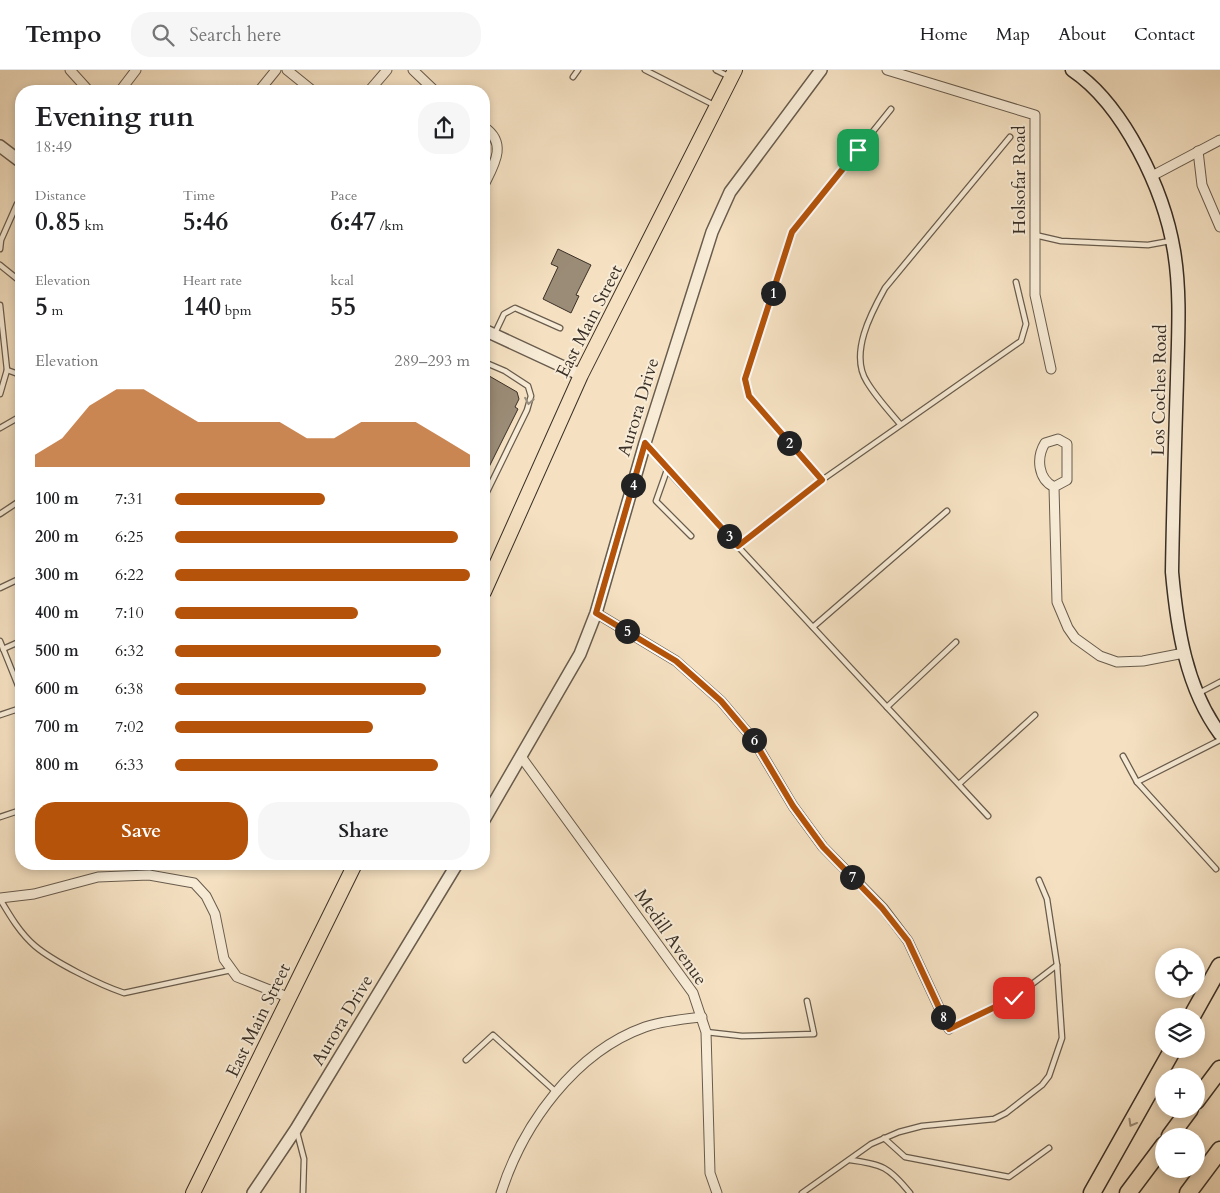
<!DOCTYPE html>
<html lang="en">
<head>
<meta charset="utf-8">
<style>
	body { margin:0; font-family:Cardo,serif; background:#f6f6f6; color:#202124; height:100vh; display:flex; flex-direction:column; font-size:19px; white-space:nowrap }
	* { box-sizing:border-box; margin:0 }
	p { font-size:16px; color:#757577 }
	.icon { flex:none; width:28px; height:28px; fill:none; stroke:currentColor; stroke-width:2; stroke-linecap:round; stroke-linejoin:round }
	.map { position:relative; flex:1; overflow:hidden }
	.side { position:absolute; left:15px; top:15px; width:475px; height:785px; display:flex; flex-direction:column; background:#fff; border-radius:20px; box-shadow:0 2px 8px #0003 }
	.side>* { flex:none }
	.controls { position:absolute; left:1155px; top:878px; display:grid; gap:10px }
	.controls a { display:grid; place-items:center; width:50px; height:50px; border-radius:50%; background:#fff; box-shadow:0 2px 8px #0003; font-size:25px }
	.pin { position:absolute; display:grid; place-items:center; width:42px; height:42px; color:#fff; margin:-21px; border-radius:10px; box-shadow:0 2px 8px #0006 }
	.km { position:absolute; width:25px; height:25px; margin:-12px; border-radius:50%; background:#222; color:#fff; font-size:14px; line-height:25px; text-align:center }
	.round { display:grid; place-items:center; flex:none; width:52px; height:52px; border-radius:20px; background:#f6f6f6 }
	.head { display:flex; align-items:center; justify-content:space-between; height:85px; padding:0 20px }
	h1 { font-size:28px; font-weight:800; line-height:38px }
	.figures { display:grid; grid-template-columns:repeat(3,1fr); gap:8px; height:85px; padding:5px 20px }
	.figures div { display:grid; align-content:center }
	.figures b { font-size:25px; font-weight:800 }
	.figures small { font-size:14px; font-weight:400 }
	.figures p { font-size:14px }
	.chart { height:140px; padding:10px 20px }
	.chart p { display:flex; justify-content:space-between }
	.chart svg { width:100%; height:90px; margin-top:5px; fill:#b45309; opacity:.7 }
	.button { display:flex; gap:10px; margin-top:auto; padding:10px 20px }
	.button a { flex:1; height:58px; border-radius:20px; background:#b45309; color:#fff; font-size:20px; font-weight:800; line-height:58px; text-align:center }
	.button a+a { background:#f6f6f6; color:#202124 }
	ul { padding:0 20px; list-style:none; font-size:16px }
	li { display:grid; grid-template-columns:80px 60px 1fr; align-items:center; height:38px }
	li i { height:12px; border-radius:6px; background:#b45309 }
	header { display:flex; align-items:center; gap:30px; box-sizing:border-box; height:70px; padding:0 25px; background:#fff; border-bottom:1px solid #e0e0e0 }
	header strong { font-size:24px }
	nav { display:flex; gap:28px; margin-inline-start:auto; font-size:18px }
	.search { width:350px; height:45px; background:#f6f6f6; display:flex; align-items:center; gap:12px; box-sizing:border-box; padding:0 18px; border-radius:20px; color:#757577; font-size:19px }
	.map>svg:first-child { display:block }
	.building { fill:#9b8c77; stroke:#392f26 }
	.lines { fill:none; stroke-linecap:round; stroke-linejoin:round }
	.service-casing { stroke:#685c4d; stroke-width:7 }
	.minor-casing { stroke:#685c4d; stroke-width:11 }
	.tertiary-casing { stroke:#685c4d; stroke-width:14 }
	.secondary-casing { stroke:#392f26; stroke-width:15 }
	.primary-casing { stroke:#392f26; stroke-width:16 }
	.motorway-casing { stroke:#392f26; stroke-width:19 }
	.service { stroke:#f8ecd7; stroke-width:4.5 }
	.minor { stroke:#f8ecd7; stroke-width:9 }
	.tertiary { stroke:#f8ecd7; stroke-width:11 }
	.secondary { stroke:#f8ecd7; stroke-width:12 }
	.primary { stroke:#f5e1c2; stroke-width:14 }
	.motorway { stroke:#f5e1c2; stroke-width:16 }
	.oneway { stroke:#988e7e }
	.oneway2 { stroke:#978874 }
	.route-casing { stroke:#fff; stroke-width:10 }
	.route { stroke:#b45309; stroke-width:6 }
	.labels { text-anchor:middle; stroke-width:4; stroke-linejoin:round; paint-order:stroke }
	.street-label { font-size:18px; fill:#392f26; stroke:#f8ecd7 }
</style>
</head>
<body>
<header>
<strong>Tempo</strong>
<div class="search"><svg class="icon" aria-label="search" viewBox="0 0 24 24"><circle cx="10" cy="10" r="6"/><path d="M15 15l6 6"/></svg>Search here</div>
<nav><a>Home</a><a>Map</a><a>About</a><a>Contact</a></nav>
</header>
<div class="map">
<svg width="1220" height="1123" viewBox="0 0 1220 1123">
	<rect width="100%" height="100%" fill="#f5e1c2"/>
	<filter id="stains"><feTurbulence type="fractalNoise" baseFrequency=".004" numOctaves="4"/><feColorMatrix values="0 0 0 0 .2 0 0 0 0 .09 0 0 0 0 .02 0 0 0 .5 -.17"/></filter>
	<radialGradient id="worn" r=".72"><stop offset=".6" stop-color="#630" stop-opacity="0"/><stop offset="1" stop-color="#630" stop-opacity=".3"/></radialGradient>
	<g class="building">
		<path d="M558,179L591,195L576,225L579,226L571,243L543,229L558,197L551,194Z"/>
		<path d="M484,303L517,322L519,329L515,337L518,339L484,407Z"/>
	</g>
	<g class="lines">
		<defs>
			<g id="service">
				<path d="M645,0L714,35"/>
				<path d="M716,0L730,7"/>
				<path d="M573,7L578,0"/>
				<path d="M1035,165L1061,171L1148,175L1170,171"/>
				<path d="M0,179L1,170L17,134"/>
				<path d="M0,195L21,212"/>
				<path d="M0,235L7,300L0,324"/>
				<path d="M495,263L504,244L515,238L560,258"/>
				<path d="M484,292L505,301L528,316L531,326L527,340L484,428"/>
				<path d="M7,300L21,305"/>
				<path d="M900,354C889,341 876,327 867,312C849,284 871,243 885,218L1010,67"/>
				<path d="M0,358L21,346"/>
				<path d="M646,374L667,400L988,746"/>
				<path d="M667,400L656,431L691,466"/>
				<path d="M822,410L749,326L745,309L792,162L891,39"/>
				<path d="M0,444L21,430"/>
				<path d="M738,476L822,410L1021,271L1026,254L1016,212"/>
				<path d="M0,518L21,508"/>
				<path d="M813,557L947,441"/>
				<path d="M0,571L21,623"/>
				<path d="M3,579L21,571"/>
				<path d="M1199,623L1220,612"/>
				<path d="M887,637L956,572"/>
				<path d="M0,645L21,638"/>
				<path d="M1123,686L1137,712L1220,670"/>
				<path d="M1137,712L1216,799"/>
				<path d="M959,714L1035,645"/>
				<path d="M0,747L21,740"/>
				<path d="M0,829C10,846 20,863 35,876C54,892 100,915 124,923L231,900"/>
				<path d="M949,959L1014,928L1057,895"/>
				<path d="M706,962L742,966L814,964L807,931"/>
				<path d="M466,990L493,965L556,1022"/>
				<path d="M297,1062L304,1089L303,1123"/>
				<path d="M884,1068L905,1087L1009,1107L1049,1078"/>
				<path d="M850,1090C882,1094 889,1097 910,1123"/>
				<path d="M802,1123L871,1074L899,1062L922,1056L994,1049L1006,1043L1042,1015L1049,1006L1062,968L1057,895L1047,829L1039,810"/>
			</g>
			<g id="minor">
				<path d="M70,0L89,21"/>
				<path d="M287,0L313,21"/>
				<path d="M413,0L435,21"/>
				<path d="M887,0L1035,45V225L1051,299"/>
				<path d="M120,21L136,0"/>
				<path d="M259,21L276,0"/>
				<path d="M369,21L387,0"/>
				<path d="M484,57C508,73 494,95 484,115"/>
				<path d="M1198,81L1202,115L1220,157"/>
				<path d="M1152,106L1220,70"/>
				<path d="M1054,417C1038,409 1036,388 1045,373L1058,369L1067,374V410L1054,417L1057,532L1068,558L1075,568L1100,586L1117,592L1143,591L1184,583"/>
				<path d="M596,543L676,591L721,631L753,669L793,736L823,777L883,838L908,871L949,959"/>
				<path d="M522,688L693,923L706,962L710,1103L717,1123"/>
				<path d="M0,828L34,824L98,807L149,805L194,813L206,826L215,844L224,889L237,907L290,928"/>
				<path d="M501,1123C523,1054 575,982 645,957C663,951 683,949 702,947"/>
			</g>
			<g id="tertiary">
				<path d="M0,76L21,92"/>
				<path d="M484,260L581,305"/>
				<path d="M484,750L580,584L596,543L645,373L712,162L730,122L821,0"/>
				<path d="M253,1123L296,1059L457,794"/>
			</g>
			<path id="secondary" d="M1072,0C1124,35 1164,120 1174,181C1181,223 1178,267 1177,309C1175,374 1173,438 1172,502C1177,558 1186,618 1220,664"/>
			<g id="primary">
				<path d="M484,522L581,305L735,0"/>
				<path d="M193,1123L355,794"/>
			</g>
			<g id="motorway">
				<path d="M1192,946L1220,896"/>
				<path d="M1196,1031L1220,999"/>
				<path d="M1170,1066L1190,1039"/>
				<path d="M1092,1123L1173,979"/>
				<path d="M1128,1123L1164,1075"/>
				<path d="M1188,1123L1220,1080"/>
			</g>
		</defs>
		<use href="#service" class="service-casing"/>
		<use href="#minor" class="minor-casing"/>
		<use href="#tertiary" class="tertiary-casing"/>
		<use href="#secondary" class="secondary-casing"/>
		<use href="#primary" class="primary-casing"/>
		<use href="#motorway" class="motorway-casing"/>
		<use href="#service" class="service"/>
		<use href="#minor" class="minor"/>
		<use href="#tertiary" class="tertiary"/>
		<use href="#secondary" class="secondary"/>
		<use href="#primary" class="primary"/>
		<use href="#motorway" class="motorway"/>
	</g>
	<defs><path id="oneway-chevron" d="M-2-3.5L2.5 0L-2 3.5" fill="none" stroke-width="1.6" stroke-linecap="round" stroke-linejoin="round" transform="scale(1.25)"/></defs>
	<use class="oneway" href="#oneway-chevron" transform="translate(529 331) rotate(99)"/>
	<use class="oneway2" href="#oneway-chevron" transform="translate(1132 1053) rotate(119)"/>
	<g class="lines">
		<defs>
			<path id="route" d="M858,80L792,162L745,309L749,326L822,410L738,476L645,373L596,543L676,591L721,631L753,669L793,736L823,777L882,838L908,871L949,959L1014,928"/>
		</defs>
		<use href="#route" class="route-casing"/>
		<use href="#route" class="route"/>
	</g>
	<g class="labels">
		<g class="street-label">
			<text transform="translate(1019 110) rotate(-90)" y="6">Holsofar Road</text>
			<text transform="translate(589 251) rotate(-63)" y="6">East Main Street</text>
			<text transform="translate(1159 320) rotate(-89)" y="6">Los Coches Road</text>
			<text transform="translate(638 337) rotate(-73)" y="6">Aurora Drive</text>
			<text transform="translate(671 867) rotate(55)" y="6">Medill Avenue</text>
			<text transform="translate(258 950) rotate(-64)" y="6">East Main Street</text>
			<text transform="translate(342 950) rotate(-59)" y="6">Aurora Drive</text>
		</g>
	</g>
	<rect width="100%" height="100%" filter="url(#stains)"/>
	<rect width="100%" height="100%" fill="url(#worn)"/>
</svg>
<div class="controls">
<a><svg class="icon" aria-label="locate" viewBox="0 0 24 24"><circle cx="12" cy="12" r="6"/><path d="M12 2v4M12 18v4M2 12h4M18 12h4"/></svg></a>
<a><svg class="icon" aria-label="layers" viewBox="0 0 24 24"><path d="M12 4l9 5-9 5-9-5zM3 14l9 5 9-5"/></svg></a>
<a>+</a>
<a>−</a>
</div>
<div class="pin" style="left:858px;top:80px;background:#1e9e55"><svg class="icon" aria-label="arrive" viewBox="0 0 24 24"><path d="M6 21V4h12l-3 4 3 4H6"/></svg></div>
<div class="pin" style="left:1014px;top:928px;background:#d93025"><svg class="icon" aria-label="check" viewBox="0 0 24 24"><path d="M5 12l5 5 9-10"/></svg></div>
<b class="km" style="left:773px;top:223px">1</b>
<b class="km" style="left:789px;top:373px">2</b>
<b class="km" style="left:729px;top:466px">3</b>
<b class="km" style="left:633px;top:415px">4</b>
<b class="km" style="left:627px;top:561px">5</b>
<b class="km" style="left:754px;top:670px">6</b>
<b class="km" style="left:852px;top:807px">7</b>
<b class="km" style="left:943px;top:947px">8</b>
<section class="side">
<div class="head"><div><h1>Evening run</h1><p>18:49</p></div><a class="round"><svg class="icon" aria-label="share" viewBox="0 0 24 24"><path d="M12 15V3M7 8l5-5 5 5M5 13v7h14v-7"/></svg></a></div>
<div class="figures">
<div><p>Distance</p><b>0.85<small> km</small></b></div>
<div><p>Time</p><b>5:46</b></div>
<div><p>Pace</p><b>6:47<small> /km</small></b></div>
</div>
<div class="figures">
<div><p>Elevation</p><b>5<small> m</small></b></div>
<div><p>Heart rate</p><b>140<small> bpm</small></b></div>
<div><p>kcal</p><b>55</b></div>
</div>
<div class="chart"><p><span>Elevation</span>289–293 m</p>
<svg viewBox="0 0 160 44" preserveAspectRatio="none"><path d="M0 44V38L10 30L20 14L30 6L40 6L50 14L60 22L70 22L80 22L90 22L100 30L110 30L120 22L130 22L140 22L150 30L160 38V44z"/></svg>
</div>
<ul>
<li><b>100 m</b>7:31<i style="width:51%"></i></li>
<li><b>200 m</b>6:25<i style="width:96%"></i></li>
<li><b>300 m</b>6:22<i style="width:100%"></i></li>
<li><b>400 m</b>7:10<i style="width:62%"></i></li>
<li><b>500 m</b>6:32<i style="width:90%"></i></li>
<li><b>600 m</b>6:38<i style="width:85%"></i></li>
<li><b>700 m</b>7:02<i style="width:67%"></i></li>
<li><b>800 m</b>6:33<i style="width:89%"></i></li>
</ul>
<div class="button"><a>Save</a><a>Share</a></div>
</section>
</div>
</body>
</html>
